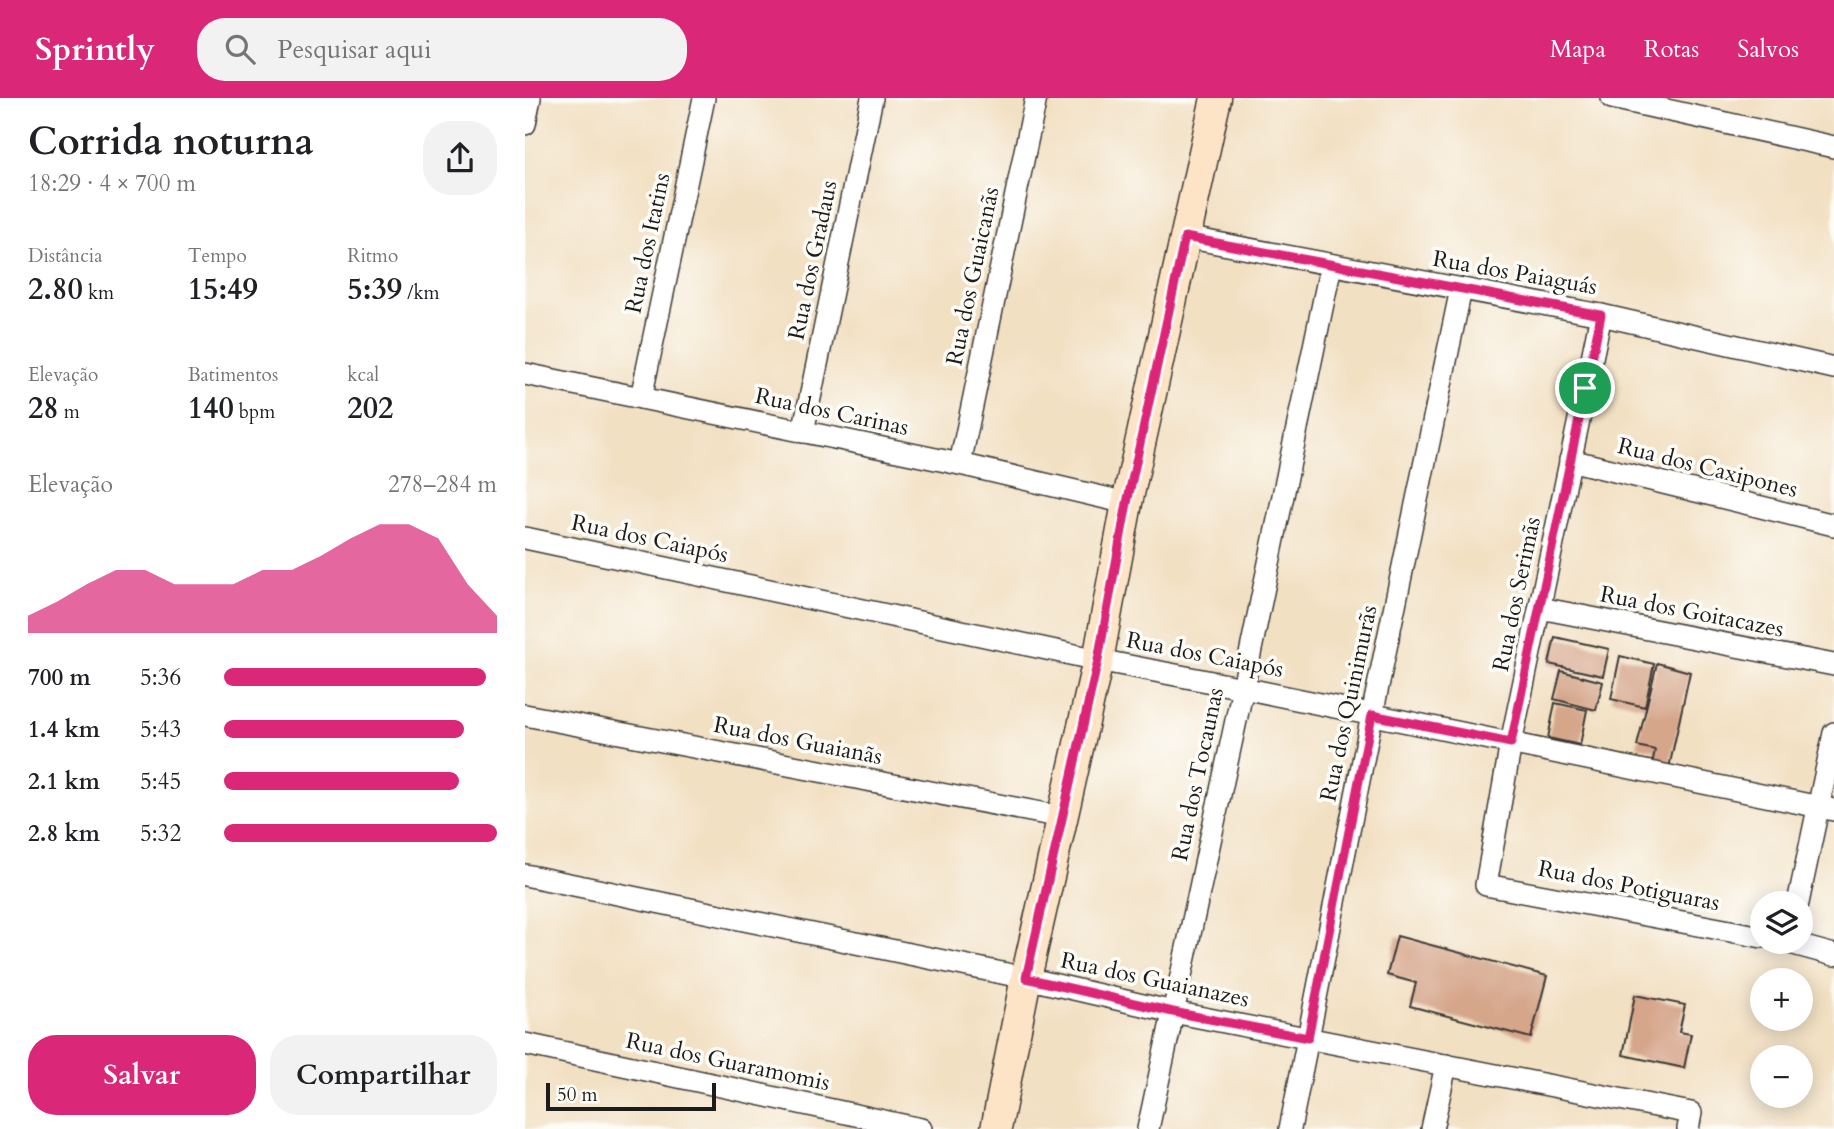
<!DOCTYPE html>
<html lang="pt">
<head>
<meta charset="utf-8">
<style>
	body { margin:0; font-family:Cardo,serif; background:#f2f2f2; color:#202124; height:100vh; display:flex; flex-direction:column; font-size:26px; white-space:nowrap }
	* { box-sizing:border-box; margin:0 }
	p { font-size:23px; color:#757577 }
	.icon { flex:none; width:38px; height:38px; fill:none; stroke:currentColor; stroke-width:2; stroke-linecap:round; stroke-linejoin:round }
	.map { position:relative; flex:1; overflow:hidden }
	.panel { display:flex; flex-direction:column; background:#fff; width:525px }
	.panel>* { flex:none }
	.tools { position:absolute; left:1225px; top:793px; display:grid; gap:14px }
	.tools a { display:grid; place-items:center; width:63px; height:63px; border-radius:50%; background:#fff; box-shadow:0 4px 18px #0003; font-size:35px }
	.scale { position:absolute; left:21px; bottom:18px; width:170px; box-sizing:border-box; padding-left:7px; border:4px solid #1c1c1c; border-top:0; font-size:19px; line-height:24px; white-space:nowrap; color:#1c1c1c; -webkit-text-stroke:5px #fdfcf7; paint-order:stroke }
	.pin { position:absolute; display:grid; place-items:center; width:60px; height:60px; color:#fff; margin:-30px; border:4px solid #fff; border-radius:50%; box-shadow:0 2px 7px #0007 }
	.round { display:grid; place-items:center; flex:none; width:74px; height:74px; border-radius:28px; background:#f2f2f2 }
	.summary { display:flex; align-items:center; justify-content:space-between; height:119px; padding:0 28px }
	h1 { font-size:38px; font-weight:800; line-height:52px }
	.metrics { display:grid; grid-template-columns:repeat(3,1fr); gap:10px; height:119px; padding:7px 28px }
	.metrics div { display:grid; align-content:center }
	.metrics b { font-size:30px; font-weight:800 }
	.metrics small { font-size:19px; font-weight:400 }
	.metrics p { font-size:19px }
	.chart { height:196px; padding:14px 28px }
	.chart p { display:flex; justify-content:space-between }
	.chart svg { width:100%; height:126px; margin-top:7px; fill:#db2777; opacity:.7 }
	.cta { display:flex; gap:14px; margin-top:auto; padding:14px 28px }
	.cta a { flex:1; height:80px; border-radius:28px; background:#db2777; color:#fff; font-size:28px; font-weight:800; line-height:80px; text-align:center }
	.cta a+a { background:#f2f2f2; color:#202124 }
	ul { padding:0 28px; list-style:none; font-size:23px }
	li { display:grid; grid-template-columns:112px 84px 1fr; align-items:center; height:52px }
	li i { height:18px; border-radius:9px; background:#db2777 }
	header { display:flex; align-items:center; gap:42px; box-sizing:border-box; height:98px; padding:0 35px; background:#db2777; color:#fff }
	header strong { font-size:33px }
	nav { display:flex; gap:38px; margin-inline-start:auto; font-size:24px }
	.search { width:490px; height:63px; background:#f2f2f2; display:flex; align-items:center; gap:18px; box-sizing:border-box; padding:0 24px; border-radius:28px; color:#757577; font-size:26px }
	main { display:flex; flex:1; min-height:0 }
	.map>svg:first-child { display:block }
	.building { fill:#d6a68b }
	.lines { fill:none; stroke-linecap:round; stroke-linejoin:round }
	.street-casing { stroke:#3c3935; stroke-width:24 }
	.secondary-casing { stroke:#3c3935; stroke-width:33 }
	.street { stroke:#fff; stroke-width:21 }
	.secondary { stroke:#fee4c6; stroke-width:30 }
	.route-casing { stroke:#fff; stroke-width:14 }
	.route { stroke:#db2777; stroke-width:9 }
	.labels { text-anchor:middle; stroke-width:7; stroke-linejoin:round; paint-order:stroke }
	.street-label { font-size:23px; fill:#1c1c1c; stroke:#fdfcf7 }
</style>
</head>
<body>
<header>
<strong>Sprintly</strong>
<div class="search"><svg class="icon" aria-label="search" viewBox="0 0 24 24"><circle cx="10" cy="10" r="6"/><path d="M15 15l6 6"/></svg>Pesquisar aqui</div>
<nav><a>Mapa</a><a>Rotas</a><a>Salvos</a></nav>
</header>
<main>
<section class="panel">
<div class="summary"><div><h1>Corrida noturna</h1><p>18:29 · 4 × 700 m</p></div><a class="round"><svg class="icon" aria-label="share" viewBox="0 0 24 24"><path d="M12 15V3M7 8l5-5 5 5M5 13v7h14v-7"/></svg></a></div>
<div class="metrics">
<div><p>Distância</p><b>2.80<small> km</small></b></div>
<div><p>Tempo</p><b>15:49</b></div>
<div><p>Ritmo</p><b>5:39<small> /km</small></b></div>
</div>
<div class="metrics">
<div><p>Elevação</p><b>28<small> m</small></b></div>
<div><p>Batimentos</p><b>140<small> bpm</small></b></div>
<div><p>kcal</p><b>202</b></div>
</div>
<div class="chart"><p><span>Elevação</span>278–284 m</p>
<svg viewBox="0 0 160 44" preserveAspectRatio="none"><path d="M0 44V38L10 33L20 27L30 22L40 22L50 27L60 27L70 27L80 22L90 22L100 17L110 11L120 6L130 6L140 11L150 27L160 38V44z"/></svg>
</div>
<ul>
<li><b>700 m</b>5:36<i style="width:96%"></i></li>
<li><b>1.4 km</b>5:43<i style="width:88%"></i></li>
<li><b>2.1 km</b>5:45<i style="width:86%"></i></li>
<li><b>2.8 km</b>5:32<i style="width:100%"></i></li>
</ul>
<div class="cta"><a>Salvar</a><a>Compartilhar</a></div>
</section>
<div class="map">
<svg width="1309" height="1031" viewBox="0 0 1309 1031">
	<rect width="100%" height="100%" fill="#fdfcf7"/>
	<filter id="ink" filterUnits="userSpaceOnUse"><feTurbulence type="fractalNoise" baseFrequency=".0143" numOctaves="2"/><feDisplacementMap in="SourceGraphic" scale="14" xChannelSelector="R" yChannelSelector="G"/><feConvolveMatrix kernelMatrix="1 2 1 2 8 2 1 2 1" color-interpolation-filters="sRGB"/></filter>
	<filter id="wash" filterUnits="userSpaceOnUse"><feTurbulence type="fractalNoise" baseFrequency=".00686" numOctaves="4" result="noise"/><feDisplacementMap in="SourceGraphic" scale="28" xChannelSelector="R" yChannelSelector="G"/><feGaussianBlur stdDeviation="1.57" result="paint"/><feColorMatrix in="noise" values="0 0 0 0 0 0 0 0 0 0 0 0 0 0 0 0 0 1.4 0 .05"/><feComposite in="paint" operator="in"/></filter>
	<g filter="url(#wash)">
		<rect width="100%" height="100%" fill="#f2e0c3"/>
		<g id="blocks">
			<g class="building">
				<path d="M1030,539L1084,551L1078,578L1024,566Z"/>
				<path d="M1095,558L1129,566L1120,609L1086,601Z"/>
				<path d="M1132,565L1165,574L1144,670L1127,666L1130,652L1112,648Z"/>
				<path d="M1036,573L1078,584L1071,612L1029,601Z"/>
				<path d="M1030,605L1062,612L1055,647L1023,640Z"/>
				<path d="M872,838L1022,878L1006,940L885,908L891,885L862,877Z"/>
				<path d="M1110,897L1160,907L1154,934L1166,936L1159,970L1098,957Z"/>
			</g>
		</g>
	</g>
	<g filter="url(#ink)">
		<use href="#blocks" fill-opacity="0" stroke="#3c3935" stroke-width="2"/>
		<g class="lines">
			<defs>
				<g id="street">
					<path d="M1087,0L1309,49"/>
					<path d="M0,26L5,0"/>
					<path d="M660,139L1076,217L1309,270"/>
					<path d="M1076,217L986,645L961,787L1237,839"/>
					<path d="M0,276L435,366L602,405"/>
					<path d="M116,300L179,0"/>
					<path d="M278,334L347,0"/>
					<path d="M1045,362L1309,427"/>
					<path d="M435,366L511,0"/>
					<path d="M0,440L573,562L718,590L1309,712"/>
					<path d="M1015,510L1309,567"/>
					<path d="M0,617L537,719"/>
					<path d="M0,777L501,880L648,914L1166,1015L1163,1031"/>
					<path d="M1273,805L1309,635"/>
					<path d="M1261,844L1309,857"/>
					<path d="M0,946L396,1031"/>
					<path d="M623,1031L718,590L806,167"/>
					<path d="M765,1031L847,617L936,191"/>
					<path d="M907,1031L921,967"/>
				</g>
				<path id="secondary" d="M471,1031L501,880L573,562L602,405L691,0"/>
			</defs>
			<use href="#street" class="street-casing"/>
			<use href="#secondary" class="secondary-casing"/>
			<use href="#street" class="street"/>
			<use href="#secondary" class="secondary"/>
		</g>
	</g>
	<g class="lines" filter="url(#ink)">
		<defs>
			<path id="route" d="M660,139L1076,217L986,645L847,617L783,940L648,914L501,880L573,562L602,405Z"/>
		</defs>
		<use href="#route" class="route-casing"/>
		<use href="#route" class="route"/>
	</g>
	<g class="labels">
		<g class="street-label">
			<text transform="translate(122 145) rotate(-78)" y="8">Rua dos Itatins</text>
			<text transform="translate(287 162) rotate(-78)" y="8">Rua dos Gradaus</text>
			<text transform="translate(990 174) rotate(10)" y="8">Rua dos Paiaguás</text>
			<text transform="translate(447 178) rotate(-78)" y="8">Rua dos Guaicanãs</text>
			<text transform="translate(307 313) rotate(12)" y="8">Rua dos Carinas</text>
			<text transform="translate(1183 369) rotate(14)" y="8">Rua dos Caxipones</text>
			<text transform="translate(125 440) rotate(12)" y="8">Rua dos Caiapós</text>
			<text transform="translate(991 496) rotate(-78)" y="8">Rua dos Serimãs</text>
			<text transform="translate(1167 513) rotate(11)" y="8">Rua dos Goitacazes</text>
			<text transform="translate(680 556) rotate(11)" y="8">Rua dos Caiapós</text>
			<text transform="translate(823 605) rotate(-78)" y="8">Rua dos Quinimurãs</text>
			<text transform="translate(273 642) rotate(11)" y="8">Rua dos Guaianãs</text>
			<text transform="translate(672 676) rotate(-78)" y="8">Rua dos Tocaunas</text>
			<text transform="translate(1104 787) rotate(11)" y="8">Rua dos Potiguaras</text>
			<text transform="translate(630 881) rotate(12)" y="8">Rua dos Guaianazes</text>
			<text transform="translate(203 963) rotate(12)" y="8">Rua dos Guaramomis</text>
		</g>
	</g>
</svg>
<div class="tools">
<a><svg class="icon" aria-label="layers" viewBox="0 0 24 24"><path d="M12 4l9 5-9 5-9-5zM3 14l9 5 9-5"/></svg></a>
<a>+</a>
<a>−</a>
</div>
<div class="scale">50 m</div>
<div class="pin" style="left:1060px;top:290px;background:#1e9e55"><svg class="icon" aria-label="arrive" viewBox="0 0 24 24"><path d="M6 21V4h12l-3 4 3 4H6"/></svg></div>
</div>
</main>
</body>
</html>
